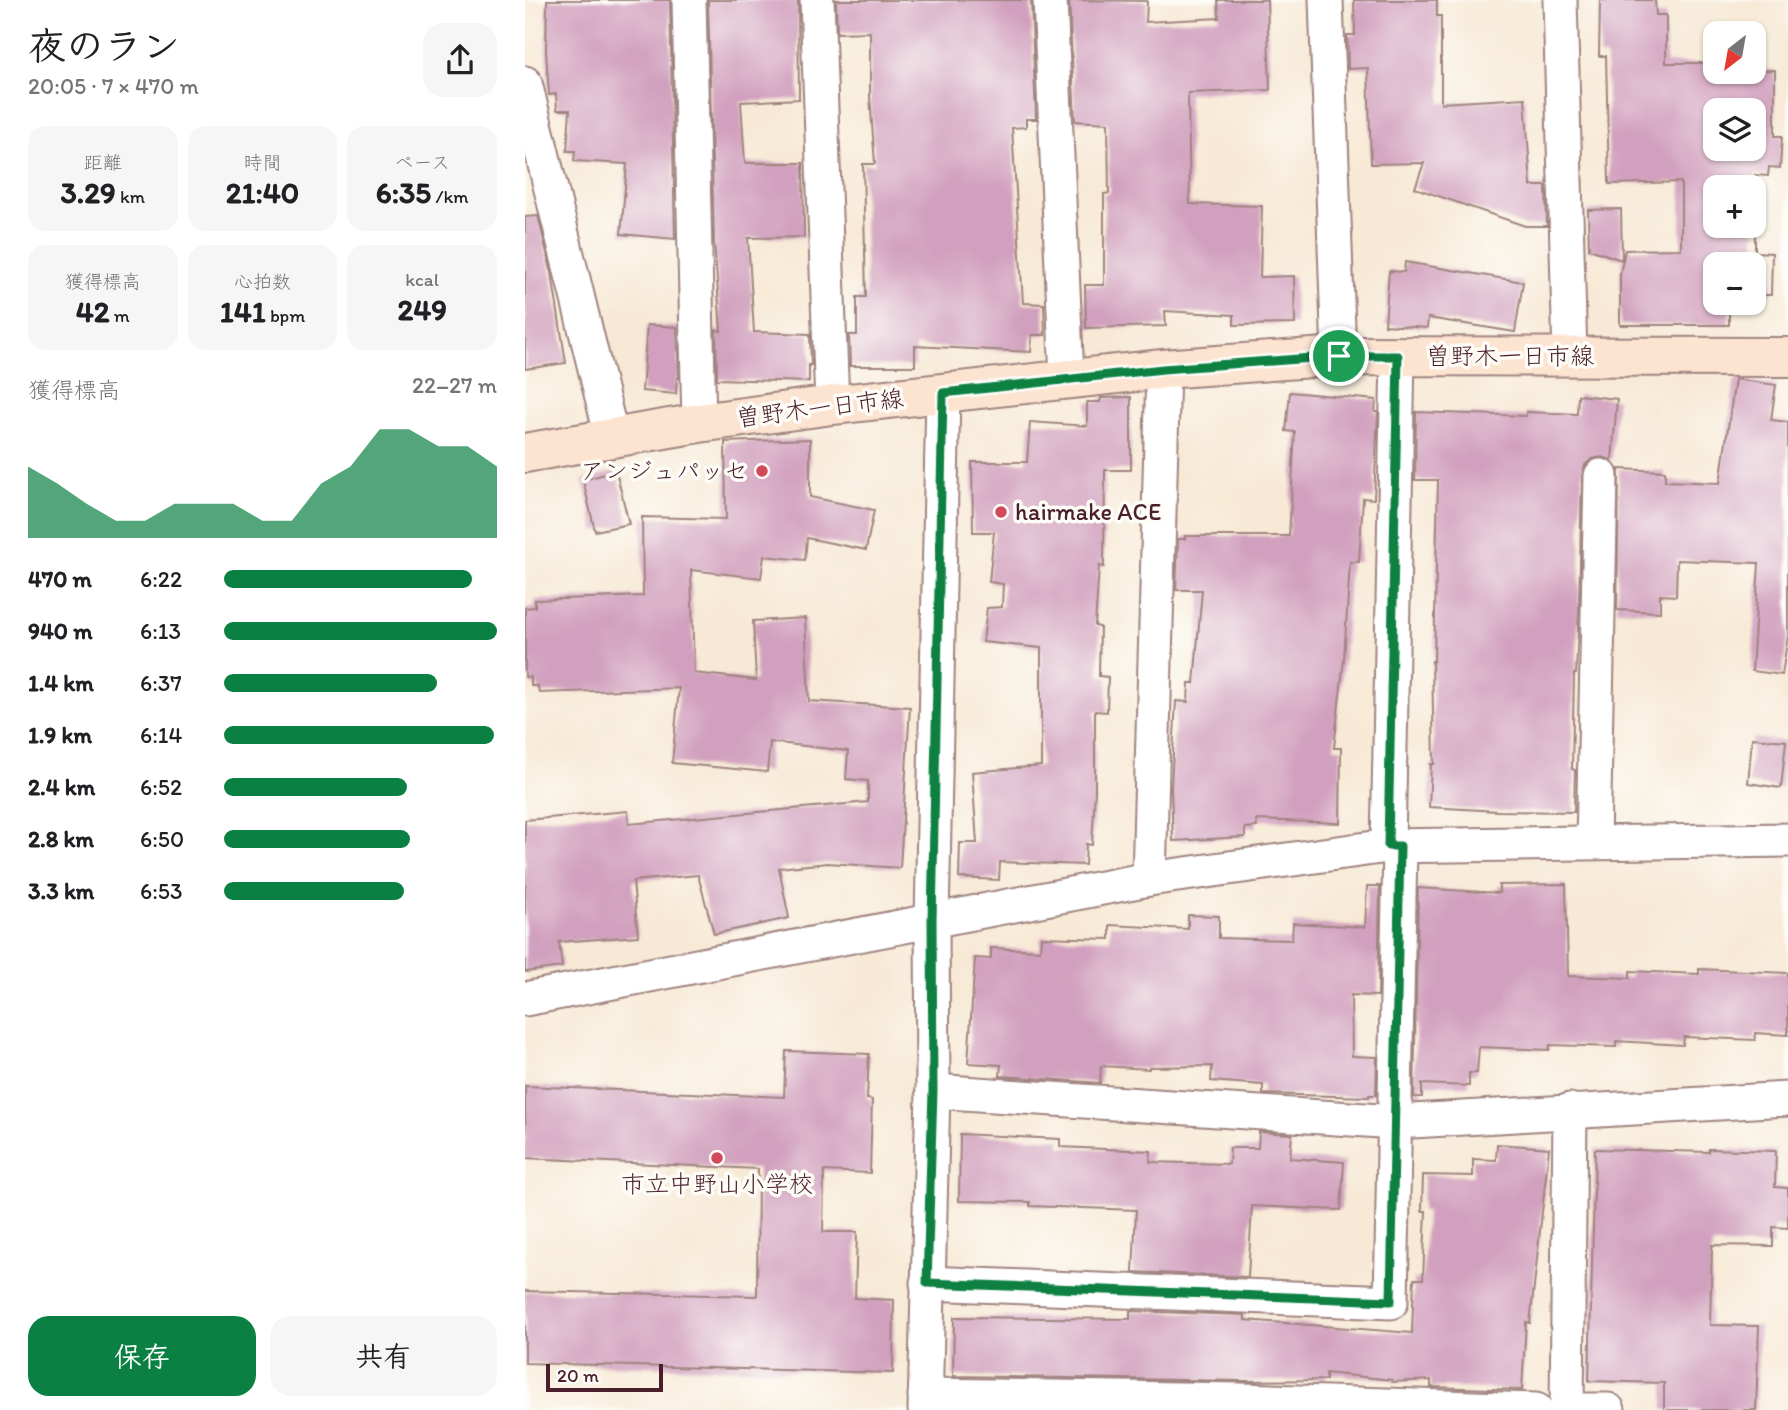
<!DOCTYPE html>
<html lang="ja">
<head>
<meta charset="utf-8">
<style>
	body { margin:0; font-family:Itim,"Klee One",sans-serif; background:#f6f6f6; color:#202124; height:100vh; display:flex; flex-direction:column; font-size:26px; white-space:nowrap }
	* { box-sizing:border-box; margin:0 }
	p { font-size:23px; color:#757577 }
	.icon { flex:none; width:38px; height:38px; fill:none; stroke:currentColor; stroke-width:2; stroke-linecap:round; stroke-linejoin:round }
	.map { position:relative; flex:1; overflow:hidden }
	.panel { display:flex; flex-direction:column; background:#fff; width:525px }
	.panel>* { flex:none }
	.needle { width:46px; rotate:211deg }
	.buttons { position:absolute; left:1178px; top:21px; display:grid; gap:14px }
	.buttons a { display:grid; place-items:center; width:63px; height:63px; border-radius:14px; background:#fff; box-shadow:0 2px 5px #0004; font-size:35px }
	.scale { position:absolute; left:21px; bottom:18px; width:117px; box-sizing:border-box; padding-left:7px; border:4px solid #4a1f2b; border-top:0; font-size:19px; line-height:24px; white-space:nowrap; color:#4a1f2b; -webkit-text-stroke:5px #fdfcf7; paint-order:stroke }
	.pin { position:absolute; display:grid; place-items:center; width:60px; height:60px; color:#fff; margin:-30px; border:4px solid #fff; border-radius:50%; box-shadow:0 2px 7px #0007 }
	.round { display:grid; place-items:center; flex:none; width:74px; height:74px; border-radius:21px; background:#f6f6f6 }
	.summary { display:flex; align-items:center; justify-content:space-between; height:119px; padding:0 28px }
	h1 { font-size:38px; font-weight:700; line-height:52px }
	.figures { display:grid; grid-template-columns:repeat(3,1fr); gap:10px; height:119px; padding:7px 28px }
	.figures div { display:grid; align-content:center; border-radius:18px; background:#f6f6f6; text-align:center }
	.figures b { font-size:30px; font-weight:700 }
	.figures small { font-size:19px; font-weight:400 }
	.figures p { font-size:19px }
	.chart { height:196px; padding:14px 28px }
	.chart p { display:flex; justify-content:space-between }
	.chart svg { width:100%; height:126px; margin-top:7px; fill:#0b8043; opacity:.7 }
	.cta { display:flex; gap:14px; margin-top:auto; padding:14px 28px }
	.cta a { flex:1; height:80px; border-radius:21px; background:#0b8043; color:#fff; font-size:28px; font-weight:700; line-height:80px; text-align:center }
	.cta a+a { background:#f6f6f6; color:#202124 }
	ul { padding:0 28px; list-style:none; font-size:23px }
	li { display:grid; grid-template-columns:112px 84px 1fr; align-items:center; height:52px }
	li i { height:18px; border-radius:9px; background:#0b8043 }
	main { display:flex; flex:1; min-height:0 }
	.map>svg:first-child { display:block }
	.building { fill:#d1a0be; fill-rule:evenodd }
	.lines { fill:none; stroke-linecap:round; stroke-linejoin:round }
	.street-casing { stroke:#a08480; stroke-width:37 }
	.secondary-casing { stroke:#a08480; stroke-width:42 }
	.street { stroke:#fff; stroke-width:33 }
	.secondary { stroke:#fde4d1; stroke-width:38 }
	.route-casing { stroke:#fff; stroke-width:14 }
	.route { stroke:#0b8043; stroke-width:9 }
	.poi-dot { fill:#d1495b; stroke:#fdfcf7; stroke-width:2.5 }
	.labels { text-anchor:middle; stroke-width:7; stroke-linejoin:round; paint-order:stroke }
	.street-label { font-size:24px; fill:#4a1f2b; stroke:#fdfcf7 }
	.poi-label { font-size:24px; fill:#4a1f2b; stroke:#fdfcf7; text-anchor:end }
</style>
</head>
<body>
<main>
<section class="panel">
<div class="summary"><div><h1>夜のラン</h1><p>20:05 · 7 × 470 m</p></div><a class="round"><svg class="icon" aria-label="share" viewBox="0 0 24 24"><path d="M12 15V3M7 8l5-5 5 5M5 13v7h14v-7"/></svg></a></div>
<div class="figures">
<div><p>距離</p><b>3.29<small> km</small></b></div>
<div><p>時間</p><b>21:40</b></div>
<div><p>ペース</p><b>6:35<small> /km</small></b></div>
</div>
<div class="figures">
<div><p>獲得標高</p><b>42<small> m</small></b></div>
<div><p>心拍数</p><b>141<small> bpm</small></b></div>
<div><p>kcal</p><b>249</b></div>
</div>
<div class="chart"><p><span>獲得標高</span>22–27 m</p>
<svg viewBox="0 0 160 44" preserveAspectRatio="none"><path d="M0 44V19L10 25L20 32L30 38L40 38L50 32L60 32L70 32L80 38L90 38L100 25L110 19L120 6L130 6L140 12L150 12L160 19V44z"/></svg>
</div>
<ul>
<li><b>470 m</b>6:22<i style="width:91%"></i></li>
<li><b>940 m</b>6:13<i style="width:100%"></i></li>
<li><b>1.4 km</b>6:37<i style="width:78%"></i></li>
<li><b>1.9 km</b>6:14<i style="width:99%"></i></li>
<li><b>2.4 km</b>6:52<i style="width:67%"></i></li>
<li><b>2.8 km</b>6:50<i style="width:68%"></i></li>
<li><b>3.3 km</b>6:53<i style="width:66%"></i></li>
</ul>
<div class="cta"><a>保存</a><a>共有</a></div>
</section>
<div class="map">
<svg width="1263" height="1410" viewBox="0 0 1263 1410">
	<rect width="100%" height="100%" fill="#fdfcf7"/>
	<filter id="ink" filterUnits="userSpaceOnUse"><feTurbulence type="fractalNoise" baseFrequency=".0143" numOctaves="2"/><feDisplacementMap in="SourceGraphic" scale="14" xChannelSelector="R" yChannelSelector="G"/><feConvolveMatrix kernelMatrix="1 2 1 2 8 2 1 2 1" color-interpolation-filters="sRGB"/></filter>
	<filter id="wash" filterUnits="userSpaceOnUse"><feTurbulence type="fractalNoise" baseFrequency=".00686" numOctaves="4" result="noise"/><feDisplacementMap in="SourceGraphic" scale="28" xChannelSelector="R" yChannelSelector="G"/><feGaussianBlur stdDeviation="1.57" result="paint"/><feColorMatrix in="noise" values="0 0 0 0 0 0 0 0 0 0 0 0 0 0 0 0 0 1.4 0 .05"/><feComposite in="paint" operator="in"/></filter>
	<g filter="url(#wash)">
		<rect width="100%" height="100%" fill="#f7e9d5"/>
		<g id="blocks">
			<g class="building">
				<path d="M22,0H145L150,239L96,234L102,164L49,161L50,151H42L45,110H32L31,94L24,95L21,52Z"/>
				<path d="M183,0H273L274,99L216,102L220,163H278L279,237L223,238L229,332L285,334L286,365H284V382L192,379L191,330L196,331L189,241Z"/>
				<path d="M311,0H506L511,119H501V127L487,128L498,303L519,304L520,335H507L506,352L390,346V366H325L324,335H332V297H341L338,164H350L345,97V32L312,33Z"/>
				<path d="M544,0L622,1L621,22L694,18L693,0H742L745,90L663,93L665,204L737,206L735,277L769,276L770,324L709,325V315L640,311L641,326L561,328L560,285H579V194L584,193L583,123L550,121Z"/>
				<path d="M829,0H912V16H916V103L1000,98L1006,186H1021L1022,226H1000L890,188L899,163L846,164L843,68L823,69L822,35H830Z"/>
				<path d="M1075,0H1130L1131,15H1141V63H1186L1187,70L1190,72L1250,70V136H1257L1255,168L1244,167L1243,176L1230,175V252L1247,253L1246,295H1228V264H1190V303H1204V325H1095V274L1100,250L1156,249V182L1084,184L1081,56H1074ZM1190,110H1228V149H1190ZM1190,187H1228V226H1190Z"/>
				<path d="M1096,209L1097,260L1064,249L1063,210Z"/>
				<path d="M13,216L27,274L41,363L0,369V217Z"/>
				<path d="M880,262L998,282L990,332L903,318L902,328L860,325L864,271L879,272Z"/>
				<path d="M122,325L152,327L154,378H152L151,394L117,391Z"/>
				<path d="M1210,379L1251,385L1246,420L1263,422V636L1257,675L1227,671L1234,563L1152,560L1151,596L1135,595V612L1092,610L1094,469L1140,471V481L1195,483Z"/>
				<path d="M765,392L851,400L850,412H853L849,499L838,498L834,562H825L819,659L809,748H816L815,823L731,820L732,827L720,828V837L648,841L646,788L651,701L663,702L664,683H669L677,590H651L653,539H660V536H764L770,432L761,431Z"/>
				<path d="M1053,395L1092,399L1087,460L1077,457L1067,459L1060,465L1057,476L1054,609L1051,674H1049L1047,769L1050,770L1049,812L973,811L904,807L906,764H909L907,661H909L913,480H890L891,412L1001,416V412L1052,414Z"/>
				<path d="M606,397V470H580L579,567L574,566L570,626L575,627L574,676L583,677L582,712L570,711V791L567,845L561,844L560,865L475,862L474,880L434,878L435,843H452L447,772L516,766V648L458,642L462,608L477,607L478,584L464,582L469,532H448L447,462H502L505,422L562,426V402H575L576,398Z"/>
				<path d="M285,439V497L349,510L341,550L282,538L280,560L239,556L236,578L166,570L169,673L231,680L228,621L280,618L284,701L385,707L375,868L303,863L254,868L264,918L189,934L173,875L108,881L113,936L34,942L37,967L0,972V820L103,811L104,824L343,802V781L321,779L323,751L245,742L242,772L147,763L154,688L14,693L13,686H6V677H0V608L10,607V600L118,596L117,517L201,519L200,442Z"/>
				<path d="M91,471L104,524L70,531L58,480Z"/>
				<path d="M1227,738L1261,741L1256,788L1223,783Z"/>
				<path d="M1041,884L1043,976L1105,978V971L1174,974V969L1263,973V1035L1230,1033V1040L1159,1037L1158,1045L1091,1041V1047L1025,1045L1024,1050L954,1047L952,1073H944V1086L897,1084V1097H889L893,888L974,893V885Z"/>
				<path d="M842,886H855L853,996L826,995L827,1056L852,1057L851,1095H844V1097L738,1094V1085L686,1081L687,1066L624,1067V1069L576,1066L575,1083L475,1076L476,1065L443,1063L450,958L466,959V948L515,950L516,937L585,939V925L663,929V915L694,916V938L767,940L768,923L840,927Z"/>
				<path d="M261,1051L344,1054L342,1099L347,1100L345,1173L299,1171L298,1232H332L330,1298L369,1300L368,1373L0,1363V1291L232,1296L233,1169L0,1158V1086L259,1097Z"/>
				<path d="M734,1132L767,1134L765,1158L819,1162L816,1210L727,1206L723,1277L608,1272L611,1210L505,1206V1202L434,1201L435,1134L535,1139V1147L626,1151L625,1162L704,1164L705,1148H733Z"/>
				<path d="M972,1144L1024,1148L1005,1323L1001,1322L997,1390L906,1387V1380L867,1382V1380L801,1373V1380L717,1381L428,1376L429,1317L605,1319V1311L720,1315V1320L887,1333L889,1279H898L901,1211H897L898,1175L948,1176V1159L971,1160Z"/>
				<path d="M1070,1149L1184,1152V1149L1251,1151L1250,1187L1263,1188V1228L1248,1227V1246L1187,1245L1185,1325L1234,1326L1231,1410H1139V1383L1064,1381Z"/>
			</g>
		</g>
	</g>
	<g filter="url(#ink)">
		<use href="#blocks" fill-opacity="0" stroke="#a08480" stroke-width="2"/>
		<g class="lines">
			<defs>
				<g id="street">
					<path d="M164,0L174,423"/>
					<path d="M292,0L307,405"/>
					<path d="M525,0L542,378"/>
					<path d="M801,0L814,356"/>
					<path d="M1035,0L1045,357"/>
					<path d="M0,83L87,438"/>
					<path d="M1068,842L1076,476"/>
					<path d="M863,846L873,356"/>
					<path d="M624,879L638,369"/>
					<path d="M0,999L624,879L863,846L1263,840"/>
					<path d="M408,1091L870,1122L1263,1099"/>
					<path d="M402,1283L866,1302L875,846"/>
					<path d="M400,1395L717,1400L1011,1410"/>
					<path d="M400,1410L408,1091L407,921L418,393"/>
					<path d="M1042,1410L1045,1110"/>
					<path d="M1059,1410H1083"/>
				</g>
				<path id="secondary" d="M0,453L174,423L307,405L638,369L814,356L1263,357"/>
			</defs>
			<use href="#street" class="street-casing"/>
			<use href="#secondary" class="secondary-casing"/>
			<use href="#street" class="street"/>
			<use href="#secondary" class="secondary"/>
		</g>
	</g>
	<g class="lines" filter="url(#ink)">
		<defs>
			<path id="route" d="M814,356H873L863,846H875L866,1301L402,1283L408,1091L407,921L418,393L638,369Z"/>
		</defs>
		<use href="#route" class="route-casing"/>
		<use href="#route" class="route"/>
	</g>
	<g class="poi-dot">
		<circle cx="237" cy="471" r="7"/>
		<circle cx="476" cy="512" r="7"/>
		<circle cx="192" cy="1158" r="7"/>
	</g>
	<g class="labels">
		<g class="street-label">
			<text x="985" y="364">曽野木一日市線</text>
			<text transform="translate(295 408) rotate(-7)" y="8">曽野木一日市線</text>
		</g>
		<g class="poi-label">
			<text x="223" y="479">アンジュパッセ</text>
			<text x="490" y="520" text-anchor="start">hairmake ACE</text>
			<text x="192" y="1192" text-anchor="middle">市立中野山小学校</text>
		</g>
	</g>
</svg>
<div class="buttons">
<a><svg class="needle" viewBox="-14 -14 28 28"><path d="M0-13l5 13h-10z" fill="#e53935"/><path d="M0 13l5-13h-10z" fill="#757577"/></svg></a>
<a><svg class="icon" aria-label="layers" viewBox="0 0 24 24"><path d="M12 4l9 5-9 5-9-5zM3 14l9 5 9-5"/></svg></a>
<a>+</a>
<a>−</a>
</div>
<div class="scale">20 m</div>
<div class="pin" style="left:814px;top:356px;background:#1e9e55"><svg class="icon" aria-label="arrive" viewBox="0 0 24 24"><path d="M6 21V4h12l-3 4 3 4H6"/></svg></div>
</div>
</main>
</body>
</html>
